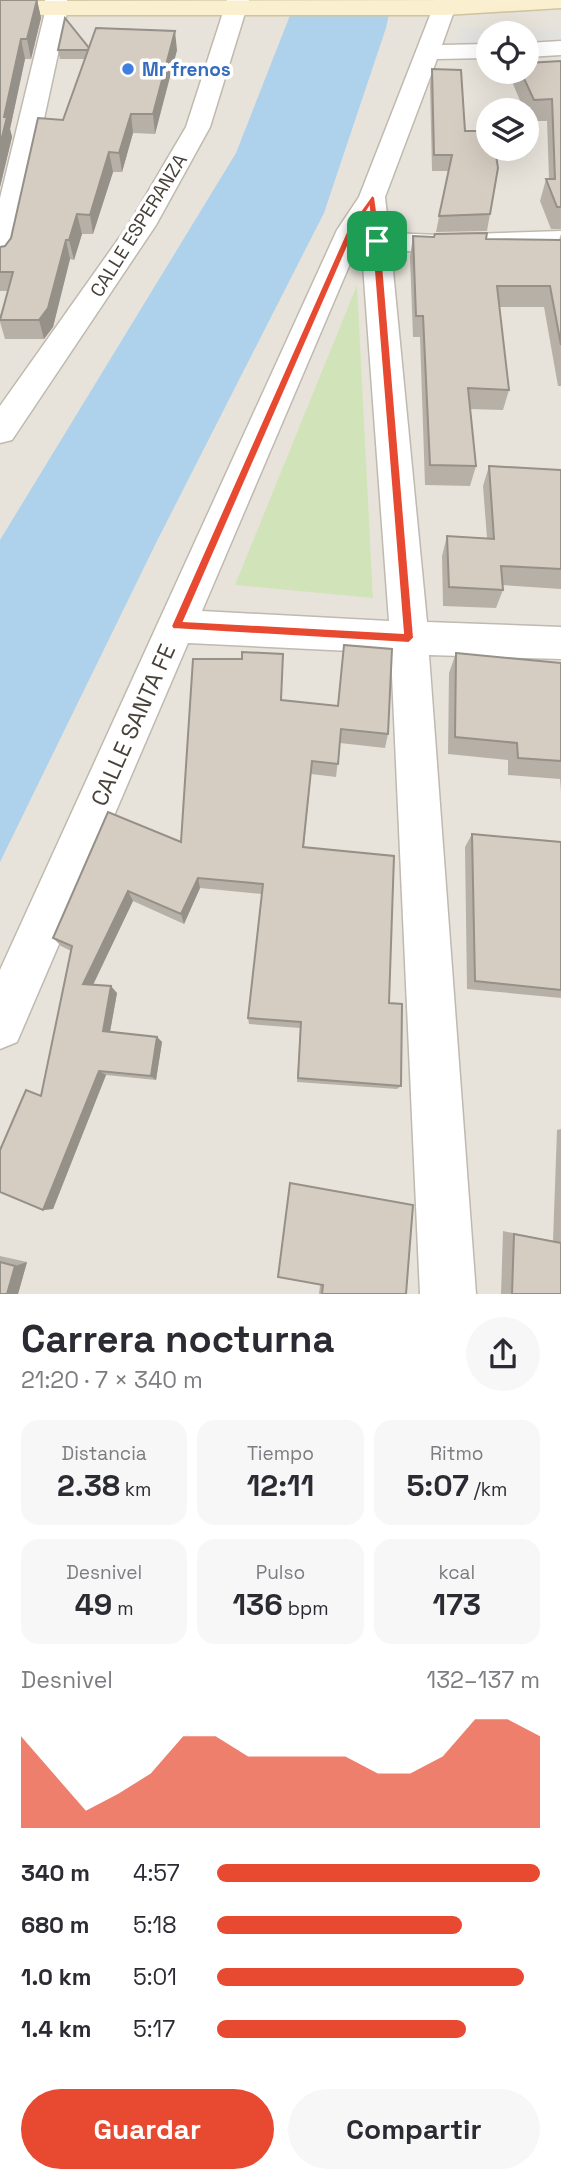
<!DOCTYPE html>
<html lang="es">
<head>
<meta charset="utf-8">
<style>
	body { margin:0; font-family:"Space Grotesk",sans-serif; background:#f7f7f7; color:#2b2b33; height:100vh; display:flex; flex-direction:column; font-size:26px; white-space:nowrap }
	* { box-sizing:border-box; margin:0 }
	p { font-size:23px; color:#7c7c81 }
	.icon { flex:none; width:38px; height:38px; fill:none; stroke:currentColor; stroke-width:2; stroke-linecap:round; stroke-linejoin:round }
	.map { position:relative; height:1294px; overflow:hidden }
	.drawer { display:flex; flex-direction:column; background:#fff; flex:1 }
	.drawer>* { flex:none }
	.tools { position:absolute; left:476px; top:21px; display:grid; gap:14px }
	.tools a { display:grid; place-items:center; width:63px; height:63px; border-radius:50%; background:#fff; box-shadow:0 7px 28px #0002; font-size:35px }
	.pin { position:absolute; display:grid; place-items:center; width:60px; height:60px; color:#fff; margin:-30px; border-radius:14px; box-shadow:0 4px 10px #0006 }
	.round { display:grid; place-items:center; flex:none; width:74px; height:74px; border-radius:37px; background:#f7f7f7 }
	.overview { display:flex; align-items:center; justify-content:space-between; height:119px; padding:0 21px }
	h1 { font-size:38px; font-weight:600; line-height:52px }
	.figures { display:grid; grid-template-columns:repeat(3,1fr); gap:10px; height:119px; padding:7px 21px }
	.figures div { display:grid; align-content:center; border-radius:18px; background:#f7f7f7; text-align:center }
	.figures b { font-size:30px; font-weight:600 }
	.figures small { font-size:19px; font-weight:400 }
	.figures p { font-size:19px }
	.chart { height:196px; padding:14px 21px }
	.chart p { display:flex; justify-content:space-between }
	.chart svg { width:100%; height:126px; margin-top:7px; fill:#e74a30; opacity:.7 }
	.primary-button { display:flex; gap:14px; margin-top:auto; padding:14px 21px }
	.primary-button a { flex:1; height:80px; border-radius:42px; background:#e74a30; color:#fff; font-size:28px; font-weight:600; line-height:80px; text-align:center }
	.primary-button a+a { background:#f7f7f7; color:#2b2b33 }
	ul { padding:0 21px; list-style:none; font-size:23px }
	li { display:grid; grid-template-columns:112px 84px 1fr; align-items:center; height:52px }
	li i { height:18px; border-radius:9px; background:#e74a30 }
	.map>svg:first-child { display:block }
	.residential { fill:#e8e3da; fill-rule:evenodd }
	.green { fill:#d1e4b9 }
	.parking { fill:#e4e2df }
	.water { fill:#aed2eb }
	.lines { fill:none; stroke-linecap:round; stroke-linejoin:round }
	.street-casing { stroke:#bfb9af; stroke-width:3 }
	.secondary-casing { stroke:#d0c39f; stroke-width:3 }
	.street { fill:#fff; fill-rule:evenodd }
	.secondary { fill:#faf0d0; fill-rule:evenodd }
	.wall { fill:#b7b0a7 }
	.shaded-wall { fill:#959088 }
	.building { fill:#d5cdc2; stroke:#959088; stroke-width:2 }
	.route { fill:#e74a30; stroke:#fff; stroke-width:2; fill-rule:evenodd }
	.shop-dot { fill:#3f7fe0; stroke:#fff; stroke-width:2.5 }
	.labels { text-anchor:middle; stroke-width:7; stroke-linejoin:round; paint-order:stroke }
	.far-shop-label { font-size:19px; font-weight:bold; fill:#366cbe; stroke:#fff; text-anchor:start }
	.far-street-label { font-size:19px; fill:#48423a; stroke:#fff }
	.street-label { font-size:23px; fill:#48423a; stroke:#fff }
</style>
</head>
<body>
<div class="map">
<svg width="561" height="1294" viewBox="0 0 561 1294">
	<rect width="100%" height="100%" fill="#f4f2ec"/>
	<path class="residential" d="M0,0H561V1294H0ZM488,33H527V72H488ZM488,110H527V149H488Z"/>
	<path class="green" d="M357,285L373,598L235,585Z"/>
	<path class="parking" d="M458,28L561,29V41L527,42V33H488V44L456,45Z"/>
	<path class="water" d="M296,0H392L386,28L324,213L156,543L0,862V540L236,153Z"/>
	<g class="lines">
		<defs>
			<g id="street">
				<path d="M45,0H67L68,8L14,257L10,263L0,266V198L46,8Z"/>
				<path d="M227,0H249L210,127L156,225L12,440L0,443V406L129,224L186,127Z"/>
				<path d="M436,0H458L442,45L488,44V58L437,59L385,197L389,233L439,235L561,231V249L439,253L391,250L427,622L561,627V659L429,655L476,1294H420L391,653L188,643L17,1042L0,1049V970L337,230L359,197ZM361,238L389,621L202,611Z"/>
				<path d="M561,41V55L527,57V43Z"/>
			</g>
			<path id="secondary" d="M469,0H561V8L445,15H0V1Z"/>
		</defs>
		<use href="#street" class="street-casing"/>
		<use href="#secondary" class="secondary-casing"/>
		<use href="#street" class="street"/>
		<use href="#secondary" class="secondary"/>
	</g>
	<g class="wall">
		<path d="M0,0H37L41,18L31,59H25L10,129L12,137L0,187Z"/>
		<path d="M89,48L177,50L155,134L133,133L122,172H113L93,234H82L74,260L70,259L53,327L44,339H5L0,322V316L8,291H0V247L5,246L11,238L63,120L85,59H60L58,50Z"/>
		<path d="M561,61V229H551L540,201L546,179H549L547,121H529L527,116V110H524L513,84L515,72H527Z"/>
		<path d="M432,69L465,131L490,214L487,231L436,232L448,171H432L430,85Z"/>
		<path d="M561,234V386H558L544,307H499L509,390L503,410L470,409L476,466L470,486L425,485L420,337H413L410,257L413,236L486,239L559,240Z"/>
		<path d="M489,466L561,470V589L502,585L503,590L496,608L443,606L442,556L447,536L487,538L483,486Z"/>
		<path d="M456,653L561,663V792L560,779L508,775V760L448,754L449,673Z"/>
		<path d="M282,700L388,734L385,748L340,743L336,777L311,774L304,847L389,1003L401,1086L397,1089L297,1082L300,1028L249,1024L248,1018L262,894L200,888L184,924L133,901L93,985L117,993L110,1032L157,1037L162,1042L156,1080L106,1075L53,1209L43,1210L41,1096L71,951L61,946L53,938L181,842Z"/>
		<path d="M472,834L561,842V998L467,989L465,847Z"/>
		<path d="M561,1129V1294H501L503,1231L553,1241L557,1130Z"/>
		<path d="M0,1256L27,1262L18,1294H0Z"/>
		<path d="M320,1285L407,1294H319Z"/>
	</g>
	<g class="shaded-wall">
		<path d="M37,0L41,18L31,59L27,39Z"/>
		<path d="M175,31L177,50L155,134L153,114Z"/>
		<path d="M21,39L25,59L10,129L12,137L0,187V145L4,117Z"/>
		<path d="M131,114L133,133L122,172L119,153Z"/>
		<path d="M109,152L113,172L93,234L90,215Z"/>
		<path d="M77,214L82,234L74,260L69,240Z"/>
		<path d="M66,240L70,259L53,327L44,339L39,320Z"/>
		<path d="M198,878L200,888L184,924L181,914Z"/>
		<path d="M128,891L133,901L90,991L83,984Z"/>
		<path d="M111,986L117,993L109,1037L103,1031Z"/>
		<path d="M157,1037L162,1042L156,1080L151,1076Z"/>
		<path d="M99,1071L106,1075L53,1209L43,1210Z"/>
		<path d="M27,1262L18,1294H7L15,1266Z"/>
	</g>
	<g class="building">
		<path d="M0,0H37L27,39H21L4,117H7L0,145Z"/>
		<path d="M65,18L89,48L88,50H58Z"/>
		<path d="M96,28L175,31L153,114H131L119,153L109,152L90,215L77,214L69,240H66L48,308L39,320H0L13,272H0V247L5,246L11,238L38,118L63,120Z"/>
		<path d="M561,61V207H557L546,179H555L552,99L534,100L521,72H527V63Z"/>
		<path d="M432,69L461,70L465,131H488V149H495L498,168L490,214L439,216L452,155H434Z"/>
		<path d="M487,233L486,239L561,240V345L550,286H497L509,390L468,388L476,466L430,465L423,316H416L413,236L434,237L435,234Z"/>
		<path d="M489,466L561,470V569L501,566L503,590L449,587L447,536L494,539Z"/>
		<path d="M344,645L392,649L388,734L341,729L338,764L312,761L303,847L394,856L389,1003L402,1004L401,1086L298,1078L301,1022L248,1018L263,884L198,878L181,914L128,891L83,984L111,986L103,1031L157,1037L151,1076L99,1071L43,1210L0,1192V1150L26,1090L41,1096L72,946L53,938L108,812L181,842L193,659H242V652L283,654L281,700L338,706Z"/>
		<path d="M456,653L561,663V761L518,758L517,743L455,737Z"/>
		<path d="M472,834L561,842V990L475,981Z"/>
		<path d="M290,1183L413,1205L406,1294H322L323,1285L278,1277Z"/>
		<path d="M514,1234L561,1243V1294H512Z"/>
		<path d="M0,1262L15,1266L7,1294H0Z"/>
	</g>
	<path class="route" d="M372,195L375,197L381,241L414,638L409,643L173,629L171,626L347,230ZM369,208L403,633L184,621L355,230Z"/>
	<circle class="shop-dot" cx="128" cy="69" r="7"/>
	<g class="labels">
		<g class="far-shop-label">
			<text x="142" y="76">Mr frenos</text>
		</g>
		<g class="far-street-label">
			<text transform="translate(138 225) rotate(-58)" y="7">CALLE ESPERANZA</text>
		</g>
		<g class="street-label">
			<text transform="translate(133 725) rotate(-66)" y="8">CALLE SANTA FE</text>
		</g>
	</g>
</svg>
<div class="tools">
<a><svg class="icon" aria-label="locate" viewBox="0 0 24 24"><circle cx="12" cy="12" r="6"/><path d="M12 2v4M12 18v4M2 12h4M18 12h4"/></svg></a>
<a><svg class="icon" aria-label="layers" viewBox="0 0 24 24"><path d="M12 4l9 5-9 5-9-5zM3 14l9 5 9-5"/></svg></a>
</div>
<div class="pin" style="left:377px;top:241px;background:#1e9e55"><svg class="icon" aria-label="arrive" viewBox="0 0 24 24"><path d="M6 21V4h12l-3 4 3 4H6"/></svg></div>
</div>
<section class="drawer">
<div class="overview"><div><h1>Carrera nocturna</h1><p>21:20 · 7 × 340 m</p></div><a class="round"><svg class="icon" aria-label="share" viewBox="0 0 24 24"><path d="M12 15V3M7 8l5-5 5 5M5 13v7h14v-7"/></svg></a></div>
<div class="figures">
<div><p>Distancia</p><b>2.38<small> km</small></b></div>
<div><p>Tiempo</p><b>12:11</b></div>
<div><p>Ritmo</p><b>5:07<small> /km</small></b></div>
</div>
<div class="figures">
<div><p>Desnivel</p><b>49<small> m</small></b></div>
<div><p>Pulso</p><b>136<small> bpm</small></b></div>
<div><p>kcal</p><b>173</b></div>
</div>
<div class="chart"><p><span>Desnivel</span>132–137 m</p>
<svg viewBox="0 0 160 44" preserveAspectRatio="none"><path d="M0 44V12L10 25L20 38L30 32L40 25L50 12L60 12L70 19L80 19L90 19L100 19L110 25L120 25L130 19L140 6L150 6L160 12V44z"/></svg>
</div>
<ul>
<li><b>340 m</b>4:57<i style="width:100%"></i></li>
<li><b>680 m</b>5:18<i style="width:76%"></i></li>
<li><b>1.0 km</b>5:01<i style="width:95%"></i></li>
<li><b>1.4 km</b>5:17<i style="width:77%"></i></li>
</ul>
<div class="primary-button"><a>Guardar</a><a>Compartir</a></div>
</section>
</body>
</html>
